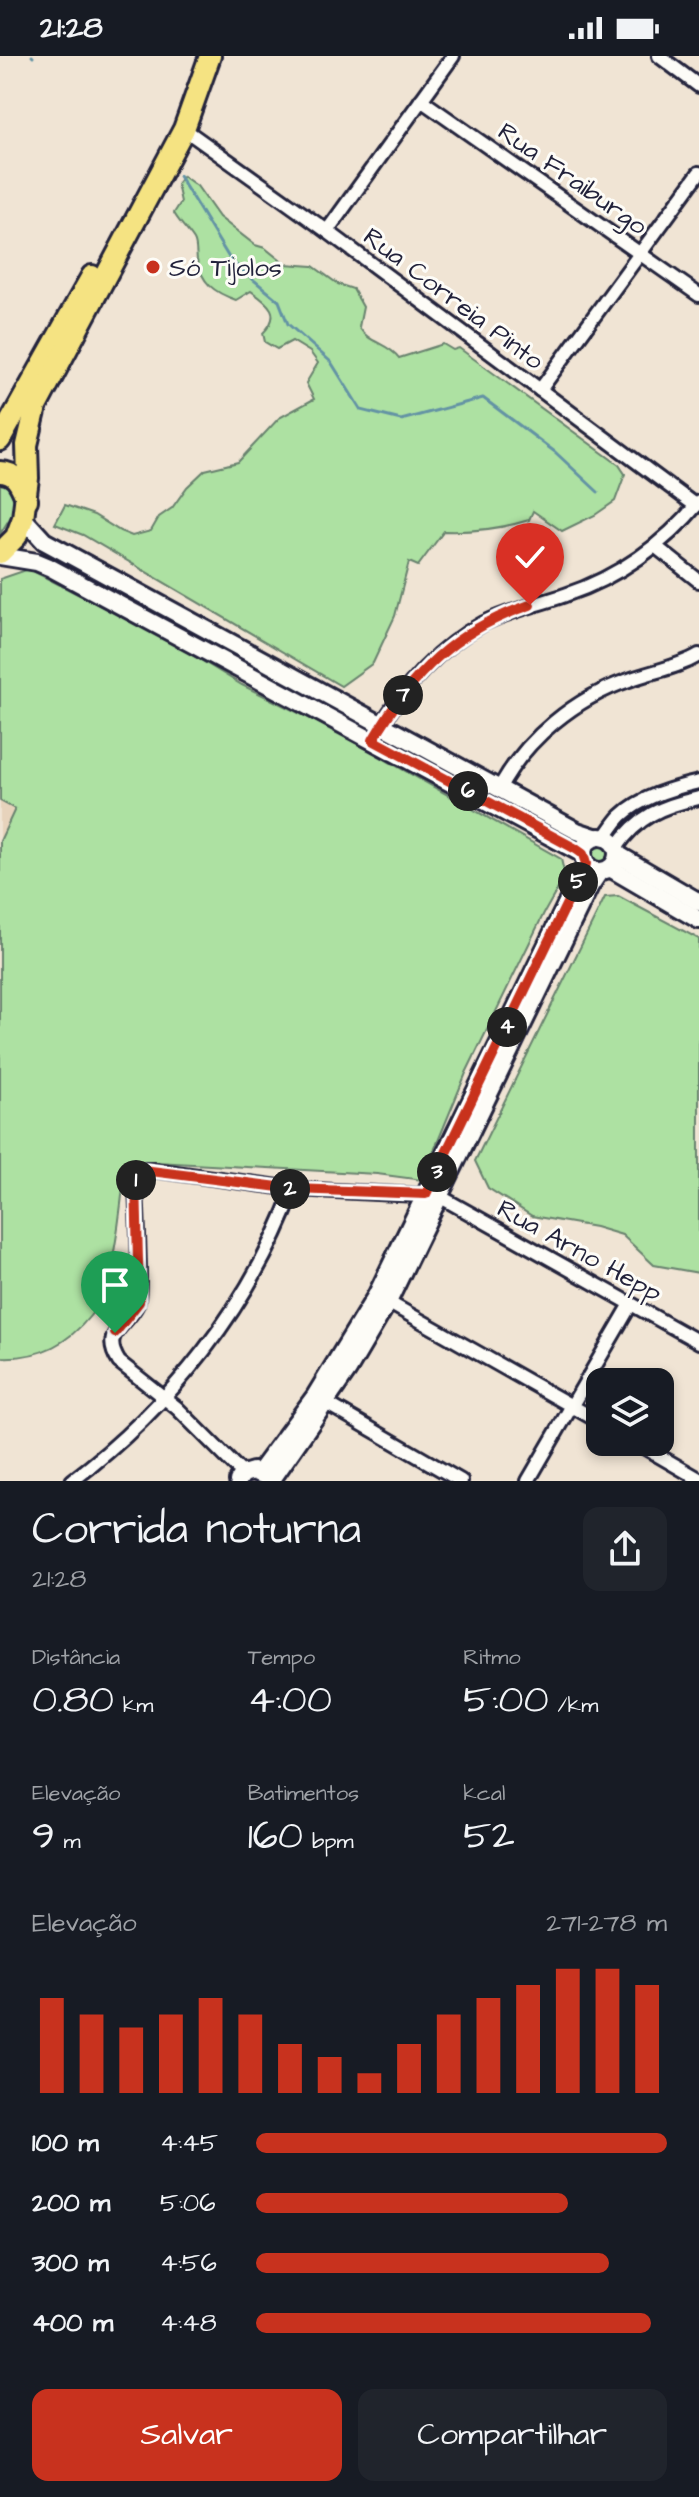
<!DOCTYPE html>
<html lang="pt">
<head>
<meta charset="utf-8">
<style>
	body { margin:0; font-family:"Architects Daughter",sans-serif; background:#20242c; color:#f1f3f6; height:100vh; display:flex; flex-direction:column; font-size:30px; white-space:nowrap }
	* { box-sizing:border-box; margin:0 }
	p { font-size:26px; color:#9ea1a6 }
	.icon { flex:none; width:44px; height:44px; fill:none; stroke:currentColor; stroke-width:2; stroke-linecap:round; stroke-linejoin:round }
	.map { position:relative; height:1425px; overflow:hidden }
	.sheet { display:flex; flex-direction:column; background:#171b24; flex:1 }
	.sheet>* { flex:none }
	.tools { position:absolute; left:586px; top:1312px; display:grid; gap:16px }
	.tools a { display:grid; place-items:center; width:88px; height:88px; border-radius:16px; background:#171b24; box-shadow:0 4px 12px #0003; font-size:40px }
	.pin { position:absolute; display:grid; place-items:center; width:68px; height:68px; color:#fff; margin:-82px -34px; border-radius:50% 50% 50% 0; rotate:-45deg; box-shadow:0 0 8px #0007 }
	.pin .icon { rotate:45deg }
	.km { position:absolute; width:40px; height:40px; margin:-20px; border-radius:50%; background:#222; color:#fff; font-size:22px; line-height:40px; text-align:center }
	.round { display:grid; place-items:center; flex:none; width:84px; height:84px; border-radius:16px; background:#20242c }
	.head { display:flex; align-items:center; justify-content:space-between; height:136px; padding:0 32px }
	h1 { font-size:44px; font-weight:600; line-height:60px }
	.stats { display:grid; grid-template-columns:repeat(3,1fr); gap:12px; height:136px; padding:8px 32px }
	.stats div { display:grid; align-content:center }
	.stats b { font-size:40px; font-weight:600 }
	.stats small { font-size:22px; font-weight:400 }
	.stats p { font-size:22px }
	.chart { height:224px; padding:16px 32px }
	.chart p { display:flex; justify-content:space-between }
	.chart svg { width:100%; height:144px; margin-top:8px; stroke:#c8321e; stroke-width:6 }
	.button { display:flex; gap:16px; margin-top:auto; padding:16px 32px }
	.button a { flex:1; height:92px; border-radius:16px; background:#c8321e; color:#fff; font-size:32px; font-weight:600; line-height:92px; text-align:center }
	.button a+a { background:#20242c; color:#f1f3f6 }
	ul { padding:0 32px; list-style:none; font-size:26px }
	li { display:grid; grid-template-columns:128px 96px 1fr; align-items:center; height:60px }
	li i { height:20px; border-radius:10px; background:#c8321e }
	.status { display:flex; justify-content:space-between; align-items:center; height:56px; padding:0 40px; background:#171b24; direction:ltr }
	.status svg { height:22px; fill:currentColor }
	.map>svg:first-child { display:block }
	.built { fill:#e7d3bc }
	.green { fill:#ade1a2; stroke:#68826e; stroke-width:2 }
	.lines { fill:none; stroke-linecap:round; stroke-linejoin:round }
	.stream { stroke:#6393a4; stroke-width:3 }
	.minor-casing { stroke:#22223b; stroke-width:18 }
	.tertiary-casing { stroke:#22223b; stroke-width:22 }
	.trunk-casing { stroke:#22223b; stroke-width:26 }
	.minor { stroke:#fdfcf7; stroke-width:12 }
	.tertiary { stroke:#fdfcf7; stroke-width:16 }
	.trunk { stroke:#f5e382; stroke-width:20 }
	.route-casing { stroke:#fff; stroke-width:16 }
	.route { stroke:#c8321e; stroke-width:10 }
	.poi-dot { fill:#c8321e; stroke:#fdfcf7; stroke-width:3 }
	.labels { text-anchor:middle; stroke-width:6; stroke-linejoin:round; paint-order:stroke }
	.street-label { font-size:26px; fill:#22223b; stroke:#fdfcf7 }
	.poi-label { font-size:26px; fill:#22223b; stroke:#fdfcf7; text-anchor:start }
</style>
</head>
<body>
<div class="status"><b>21:28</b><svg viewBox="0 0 49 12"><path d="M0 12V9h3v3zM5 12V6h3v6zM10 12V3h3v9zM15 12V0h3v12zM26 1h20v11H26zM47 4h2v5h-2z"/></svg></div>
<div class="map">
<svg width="699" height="1425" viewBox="0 0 699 1425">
	<rect width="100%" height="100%" fill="#f0e4d4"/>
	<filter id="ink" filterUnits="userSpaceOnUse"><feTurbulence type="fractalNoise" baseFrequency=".0125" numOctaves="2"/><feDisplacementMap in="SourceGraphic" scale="16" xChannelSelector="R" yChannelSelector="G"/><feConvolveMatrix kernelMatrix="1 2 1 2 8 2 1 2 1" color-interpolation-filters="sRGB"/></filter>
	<g filter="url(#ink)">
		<path class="built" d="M0,745L15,753L0,785Z"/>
		<g class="green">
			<path d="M183,120L197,130L219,161L255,189L265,192L285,208L313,210L338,228L353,233L363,251L359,271C368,287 388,287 399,302L443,288L453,294L459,292L619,409L625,418L615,445L595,459L562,475L533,455L529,464C500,473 474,476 444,475L418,510L409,506L395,560L373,607L341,630L83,479L55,468L65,449L94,459L120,475L132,480L151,475L159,461L172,452L187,431L205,414L238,406L279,362L314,343L306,327L318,307L310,296L292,285L277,293L265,286L263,277C283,257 268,247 251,235L236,244C213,236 202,227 197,204C196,197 197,189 194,184C188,174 180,168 174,157L181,146L177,128Z"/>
			<path d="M3,425H7L16,436L15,454L0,478V427Z"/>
			<path d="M29,513L171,586L242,629L333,674L561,803L565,820L544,857L466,1017L422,1124L377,1118L138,1105L125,1112C121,1150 115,1210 101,1245C98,1250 94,1255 90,1260C67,1289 37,1303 0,1301V785L15,753L0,745V523Z"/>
			<circle cx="600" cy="798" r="10"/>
			<path d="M618,840L699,883V1217L654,1209L622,1179L595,1171L532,1160L488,1132L475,1105L605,841Z"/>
		</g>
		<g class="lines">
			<g class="stream">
				<path d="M32,0L33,1"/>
				<path d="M179,120L231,205L279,245L288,268L331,306L361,354L401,364L483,342L555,396L598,436"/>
			</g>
			<defs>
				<g id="minor">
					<path d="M659,0L699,30"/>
					<path d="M421,44L699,239"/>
					<path d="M184,73L327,175L696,450"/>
					<path d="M327,175L453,0"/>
					<path d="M540,334L699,117"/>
					<path d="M655,490L699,525"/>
					<path d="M378,675C403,631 439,591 484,567C510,554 537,549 565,539C617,522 665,488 699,446"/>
					<path d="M499,733C526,682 576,642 629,624C653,615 677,612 699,599"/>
					<path d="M605,781C610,775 615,766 621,760C641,741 672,732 699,726"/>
					<path d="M616,792C638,760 662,750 699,742"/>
					<path d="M384,1244L600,1366"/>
					<path d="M326,1347L461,1425"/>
					<path d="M635,1386L699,1423"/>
					<path d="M243,1418L177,1352L119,1306C100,1276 126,1272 137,1248C142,1237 136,1143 136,1123L138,1117L146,1113L294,1133L439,1140L699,1286"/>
					<path d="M72,1425C170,1351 251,1249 294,1133"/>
					<path d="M528,1425L631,1248"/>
				</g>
				<g id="tertiary">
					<path d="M23,462L44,485L577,775L595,781"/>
					<path d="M0,500L37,506L49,511L583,798"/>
					<circle cx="600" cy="798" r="17"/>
					<path d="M617,798L699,846"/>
					<path d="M610,812L699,864"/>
					<path d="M259,1416L315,1340L376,1240L586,808"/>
					<path d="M238,1425L243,1418L253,1415L267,1421"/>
					<path d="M271,1425L348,1314L388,1246L590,830L600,815"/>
				</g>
				<g id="trunk">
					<path d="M0,384L92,220"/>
					<path d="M0,416C17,416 21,430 27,444"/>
					<path d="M0,497L16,481L23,462L28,422L27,389L36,351L184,73L210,0"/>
				</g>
			</defs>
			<use href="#minor" class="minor-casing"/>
			<use href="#tertiary" class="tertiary-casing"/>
			<use href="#trunk" class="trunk-casing"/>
			<use href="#minor" class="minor"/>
			<use href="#tertiary" class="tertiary"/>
			<use href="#trunk" class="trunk"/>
		</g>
	</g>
	<g class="lines" filter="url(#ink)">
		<defs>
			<path id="route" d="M115,1277L139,1246L136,1123L138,1117L143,1114L294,1133L426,1138L586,808L583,798L576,793L373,684C412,617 455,574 530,549"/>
		</defs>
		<use href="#route" class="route-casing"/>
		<use href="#route" class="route"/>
	</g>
	<circle class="poi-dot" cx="153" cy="211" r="8"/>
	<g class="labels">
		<g class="street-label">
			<text transform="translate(573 122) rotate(35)" y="9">Rua Fraiburgo</text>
			<text transform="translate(454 242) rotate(37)" y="9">Rua Correia Pinto</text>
			<text transform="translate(580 1194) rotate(29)" y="9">Rua Arno Hepp</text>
		</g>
		<g class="poi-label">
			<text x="169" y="220">Só Tijolos</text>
		</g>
	</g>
</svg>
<div class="tools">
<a><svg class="icon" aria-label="layers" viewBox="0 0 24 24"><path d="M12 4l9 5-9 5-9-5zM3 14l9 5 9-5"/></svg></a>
</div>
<div class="pin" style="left:115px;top:1277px;background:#1e9e55"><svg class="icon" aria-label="arrive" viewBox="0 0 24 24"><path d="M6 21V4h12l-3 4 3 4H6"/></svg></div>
<div class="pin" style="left:530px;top:549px;background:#d93025"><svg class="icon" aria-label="check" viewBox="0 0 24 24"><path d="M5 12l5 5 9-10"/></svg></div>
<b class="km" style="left:136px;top:1124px">1</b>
<b class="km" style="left:290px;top:1133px">2</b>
<b class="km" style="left:437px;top:1116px">3</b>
<b class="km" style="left:507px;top:971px">4</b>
<b class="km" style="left:578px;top:826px">5</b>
<b class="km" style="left:468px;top:735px">6</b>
<b class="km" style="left:403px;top:639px">7</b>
</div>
<section class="sheet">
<div class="head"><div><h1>Corrida noturna</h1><p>21:28</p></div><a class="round"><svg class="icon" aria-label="share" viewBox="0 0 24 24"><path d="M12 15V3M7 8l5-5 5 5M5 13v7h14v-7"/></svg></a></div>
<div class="stats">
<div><p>Distância</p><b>0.80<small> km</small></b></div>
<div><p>Tempo</p><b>4:00</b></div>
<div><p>Ritmo</p><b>5:00<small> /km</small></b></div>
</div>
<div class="stats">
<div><p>Elevação</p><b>9<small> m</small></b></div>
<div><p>Batimentos</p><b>160<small> bpm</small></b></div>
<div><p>kcal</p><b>52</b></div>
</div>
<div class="chart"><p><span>Elevação</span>271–278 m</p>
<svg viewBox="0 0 160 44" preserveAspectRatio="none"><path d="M5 44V15M15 44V20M25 44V24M35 44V20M45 44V15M55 44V20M65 44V29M75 44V33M85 44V38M95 44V29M105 44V20M115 44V15M125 44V11M135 44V6M145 44V6M155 44V11"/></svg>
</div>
<ul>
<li><b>100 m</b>4:45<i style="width:100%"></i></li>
<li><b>200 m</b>5:06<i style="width:76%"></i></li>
<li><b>300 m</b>4:56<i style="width:86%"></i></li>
<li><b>400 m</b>4:48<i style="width:96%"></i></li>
</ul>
<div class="button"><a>Salvar</a><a>Compartilhar</a></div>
</section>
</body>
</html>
